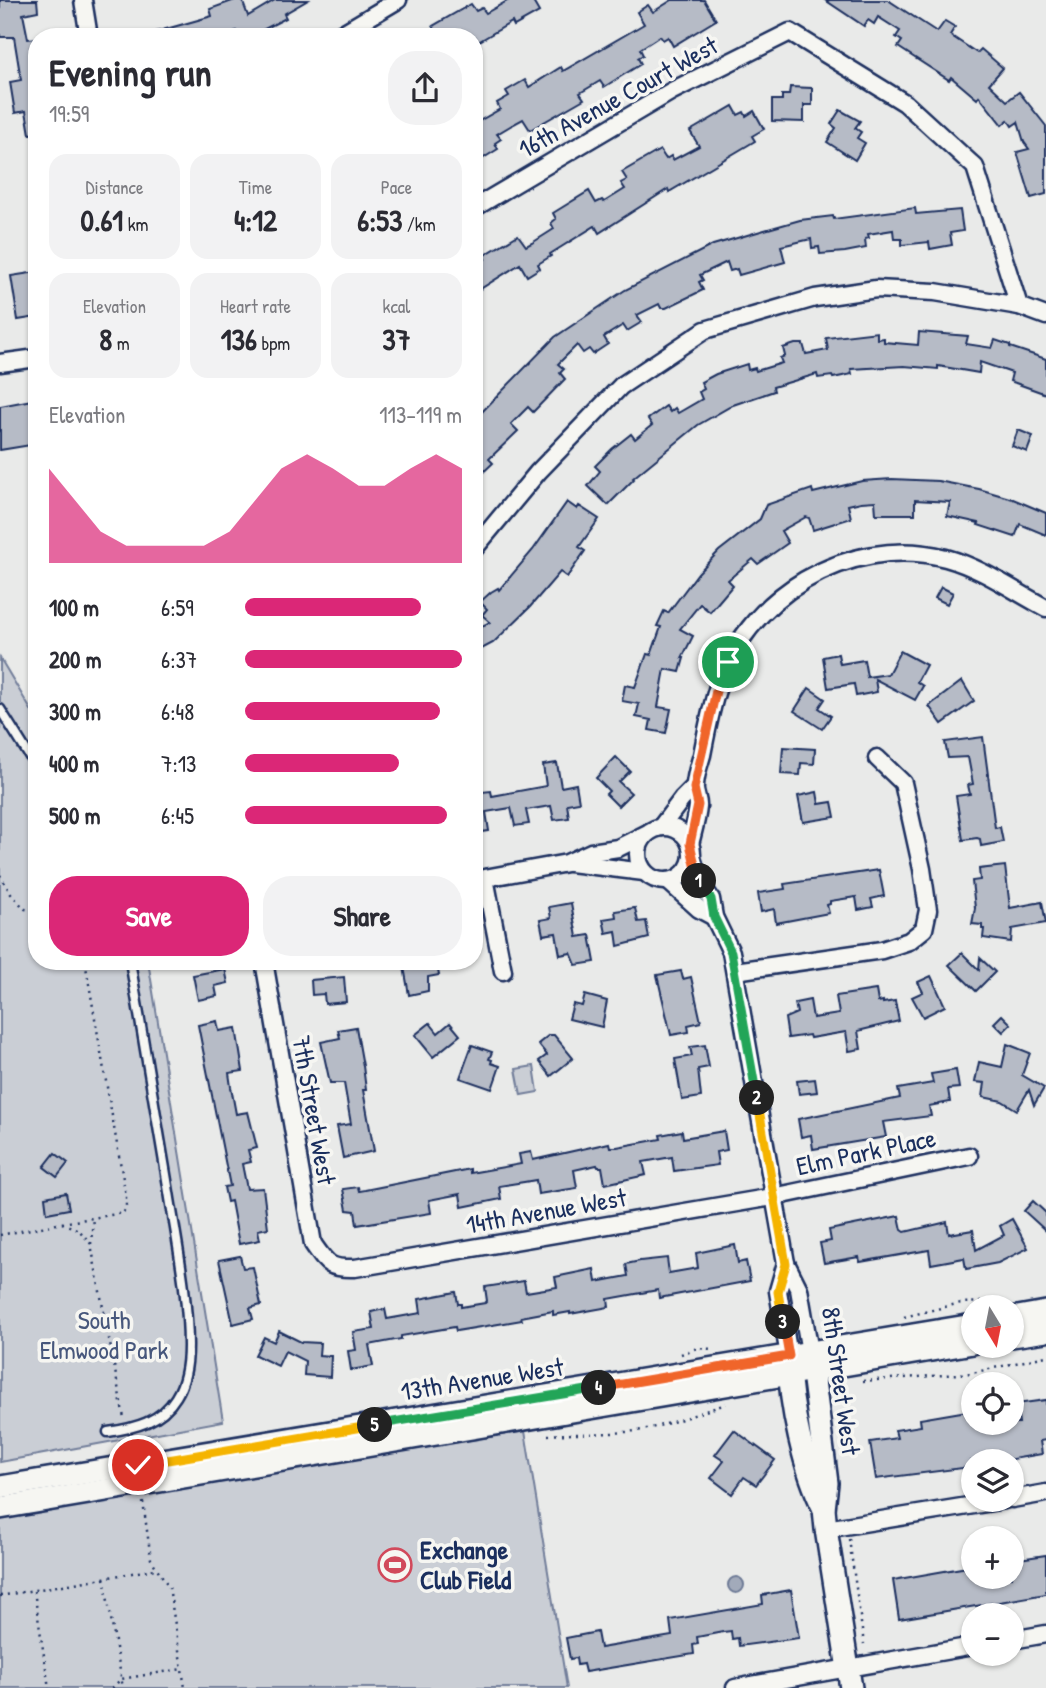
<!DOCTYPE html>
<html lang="en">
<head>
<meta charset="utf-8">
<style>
	body { margin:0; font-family:"Patrick Hand",sans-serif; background:#f2f2f3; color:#2b2b33; height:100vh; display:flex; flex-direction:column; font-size:26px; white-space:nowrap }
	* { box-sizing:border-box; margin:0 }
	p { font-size:23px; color:#7c7c81 }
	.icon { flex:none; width:38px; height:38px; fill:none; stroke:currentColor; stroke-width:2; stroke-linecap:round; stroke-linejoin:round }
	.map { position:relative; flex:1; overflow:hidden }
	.drawer { position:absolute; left:28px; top:28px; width:455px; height:942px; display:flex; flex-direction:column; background:#fff; border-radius:28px; box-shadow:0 2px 5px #0004 }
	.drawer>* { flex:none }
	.needle { width:46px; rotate:170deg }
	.buttons { position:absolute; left:961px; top:1295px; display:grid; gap:14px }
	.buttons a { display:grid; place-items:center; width:63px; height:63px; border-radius:50%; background:#fff; box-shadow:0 2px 5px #0004; font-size:35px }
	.pin { position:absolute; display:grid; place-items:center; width:60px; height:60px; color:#fff; margin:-30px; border:4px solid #fff; border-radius:50%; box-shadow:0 2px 7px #0007 }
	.km { position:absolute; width:35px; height:35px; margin:-18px; border-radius:50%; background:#222; color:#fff; font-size:19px; line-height:35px; text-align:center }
	.round { display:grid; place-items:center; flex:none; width:74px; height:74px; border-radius:28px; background:#f2f2f3 }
	.head { display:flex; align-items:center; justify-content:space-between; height:119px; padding:0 21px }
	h1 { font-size:38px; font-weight:700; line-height:52px }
	.metrics { display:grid; grid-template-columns:repeat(3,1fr); gap:10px; height:119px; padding:7px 21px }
	.metrics div { display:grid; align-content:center; border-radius:18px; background:#f2f2f3; text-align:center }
	.metrics b { font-size:30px; font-weight:700 }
	.metrics small { font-size:19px; font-weight:400 }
	.metrics p { font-size:19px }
	.chart { height:196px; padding:14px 21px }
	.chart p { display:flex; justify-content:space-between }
	.chart svg { width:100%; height:126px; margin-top:7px; fill:#db2777; opacity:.7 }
	.cta { display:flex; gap:14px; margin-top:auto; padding:14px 21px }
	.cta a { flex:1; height:80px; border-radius:28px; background:#db2777; color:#fff; font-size:28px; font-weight:700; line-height:80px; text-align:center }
	.cta a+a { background:#f2f2f3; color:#2b2b33 }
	ul { padding:0 21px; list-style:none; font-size:23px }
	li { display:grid; grid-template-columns:112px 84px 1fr; align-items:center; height:52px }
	li i { height:18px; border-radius:9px; background:#db2777 }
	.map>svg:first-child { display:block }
	.green { fill:#caced5; stroke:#727e9a; stroke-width:2 }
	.water { fill:#a2aaba; stroke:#6c7995; stroke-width:2 }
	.building { fill:#b6bbc6; stroke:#1b2f5e; stroke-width:2 }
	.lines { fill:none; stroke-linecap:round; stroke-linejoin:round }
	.lane-casing { stroke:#1b2f5e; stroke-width:13 }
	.street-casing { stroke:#1b2f5e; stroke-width:21 }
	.secondary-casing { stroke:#1b2f5e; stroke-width:26 }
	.path { stroke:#1b2f5e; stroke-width:2.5; stroke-dasharray:2 5; stroke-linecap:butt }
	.lane { stroke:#f6f6f2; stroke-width:8 }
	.street { stroke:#f6f6f2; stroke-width:16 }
	.secondary { stroke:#f6f6f2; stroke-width:21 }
	.split-1-casing { stroke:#fff; stroke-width:14 }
	.split-2-casing { stroke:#fff; stroke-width:14 }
	.split-3-casing { stroke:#fff; stroke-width:14 }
	.split-4-casing { stroke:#fff; stroke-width:14 }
	.split-5-casing { stroke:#fff; stroke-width:14 }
	.split-6-casing { stroke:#fff; stroke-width:14 }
	.split-1 { stroke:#f0652b; stroke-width:9 }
	.split-2 { stroke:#22a559; stroke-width:9 }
	.split-3 { stroke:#f5b400; stroke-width:9 }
	.split-4 { stroke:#f0652b; stroke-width:9 }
	.split-5 { stroke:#22a559; stroke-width:9 }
	.split-6 { stroke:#f5b400; stroke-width:9 }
	.labels { text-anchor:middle; stroke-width:7; stroke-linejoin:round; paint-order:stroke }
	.street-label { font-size:26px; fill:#1b2f5e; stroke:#f6f6f2 }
	.park-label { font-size:26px; fill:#47577c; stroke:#f6f6f2 }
	.poi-label { font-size:26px; font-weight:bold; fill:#1b2f5e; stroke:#f6f6f2; text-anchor:start }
</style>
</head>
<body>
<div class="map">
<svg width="1046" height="1688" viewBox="0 0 1046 1688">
	<rect width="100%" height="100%" fill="#e9eae9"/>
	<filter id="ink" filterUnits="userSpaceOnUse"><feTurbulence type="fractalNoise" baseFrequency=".0143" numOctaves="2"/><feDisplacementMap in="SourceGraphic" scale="14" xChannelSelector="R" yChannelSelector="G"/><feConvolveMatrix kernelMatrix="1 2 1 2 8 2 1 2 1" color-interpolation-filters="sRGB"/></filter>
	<g filter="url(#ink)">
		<g class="green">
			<path d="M0,658L37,720V961H148L223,1421L0,1462Z"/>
			<path d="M534,1066L538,1092L521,1095L516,1069Z"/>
			<path d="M525,1431L567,1688H0V1517Z"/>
		</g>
		<circle class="water" cx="736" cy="1585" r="8"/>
		<g class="building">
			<path d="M0,0H37L38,11L23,14L28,39L37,38V133L30,134L26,111L15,113L10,82L21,80L14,37H0Z"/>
			<path d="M235,0H242L248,16L275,0H308L284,14L286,18L249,37H238L236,31L221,37H153L152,33L212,16L210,9Z"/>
			<path d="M509,0H532L539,12L514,26L512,22L478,42L475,37H439L433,26L471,4L476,11L482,8L486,13Z"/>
			<path d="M672,0H704L716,20L673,46L668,37L663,40L660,36L640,49L643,55L638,58L641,64L604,87L600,81L580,93L584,99L530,130L523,119L512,125L497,134L501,139L495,143L498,149L474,164V124L500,109L497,103L509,96L506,91L525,80L529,87L561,67L563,71L644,24L637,12L648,5L653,12Z"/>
			<path d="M825,0H888L937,32L945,21L955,27L950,35L977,53L981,49L1003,68L989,84L1007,101L1019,92L1046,126V194L1031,198L1017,152L1029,149L1024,142L1018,122L1012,126L1008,120L1002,125L979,96L977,99L951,77L949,80L898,47L902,41L896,37L900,31L878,17L874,24L868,20L864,26Z"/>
			<path d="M790,87L812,88V105H804V122L772,121V100H782V95H789Z"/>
			<path d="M733,106L738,115L744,112L746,116L754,111L764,129L752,136L755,141L669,192L668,189L599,233L595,226L550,254L551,256L538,264L540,268L527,276L520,264L474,293V265L485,259L483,256L518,235L526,246L532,243L554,229L551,223L556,219L553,213L589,191L596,203L602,200L604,202L625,189L621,183L627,180L622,172L660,150L666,159L671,156L673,160L699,146L690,131Z"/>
			<path d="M840,110L860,121L855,128L861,132L857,138L865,143L855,160L827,142L836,128L831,124Z"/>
			<path d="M915,208L916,214L960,210L963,231L950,233L952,245L930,249L929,242L902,245V239H894L893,230L868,234L869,238L865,239L866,248L845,252L820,254L819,247L812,248L811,239L781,246L785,262L739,275L737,269L730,271L727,262L700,275L703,280L699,282L703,290L666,308H661L659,304L637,315L642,322L627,331L623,325L604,337L608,344L593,354L589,349L583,353L577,345L558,364L564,369L560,373L565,379L533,412L528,407L511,424L518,431L489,459L493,463L474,481V420L555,337L625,290L713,245L761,231L800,220L833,216L834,219Z"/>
			<path d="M37,272V317L18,320L11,276Z"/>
			<path d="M877,332V339L884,338V342L918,345L919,332L968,336L966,344L992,348L995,340L1010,345V347L1046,359V394L1010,381L1012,373L980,362L979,373L938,366V369L904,366L851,369L852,374L833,378L832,376L818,378L817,374L773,387L774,391L733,405L698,425L633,478L634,479L608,505L588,486L600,471L595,466L612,449L631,434L635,439L652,425L648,419L666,406L670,412L675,408L678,413L702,399L699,392L704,389L701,382L716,374L747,364L748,370L755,368L756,371L782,363L780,358L785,356L783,348L795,344H803L806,354L828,350L826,338Z"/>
			<path d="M37,399V444L0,450V406Z"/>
			<path d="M1018,430L1033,436L1027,452L1012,446Z"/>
			<path d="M892,479L938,481L979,489L1013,499L1046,513V535L1020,524L1015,537L978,525L979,523L947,516L950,502L915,500V514H876L875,501L861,502L848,505L851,518L813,530L809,518L806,517L781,531L788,543L758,564L753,559L728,580L733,585L710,612L700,604L680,629L693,636L682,658H684L680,672L665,669L658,707L671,709L666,733L649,730L651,720L636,717L639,704L622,701L625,685L635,687L647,654L651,655L661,627L657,626L664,611L668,613L698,573L719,551L760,519L766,505L812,489L813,493L862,481Z"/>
			<path d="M567,502L577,509L579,506L599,519L579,547L585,551L567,577L560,572L530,607L493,643L474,653V630L490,622L482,615L487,609L480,602L491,592L498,588L499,590L533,550Z"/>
			<path d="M941,587L953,593L947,604L935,598Z"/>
			<path d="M900,651L926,665L917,682L923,686L915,700L875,679L877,692L856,696L854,684L828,688L823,657L838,654L840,664L864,660L867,677L888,674Z"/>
			<path d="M962,681L974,701L942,724L929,706Z"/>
			<path d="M809,688L825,699L819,708L831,716L822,729L794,711Z"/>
			<path d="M983,737L995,828L1000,827L1003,842L981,846L980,839L977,838L963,840L956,796L970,794L968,785L973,784L968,757L948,758L945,742Z"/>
			<path d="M783,747L815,749L814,764L801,763L800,775L781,774Z"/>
			<path d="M616,757L630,771L619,782L631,793L618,806L606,794L609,791L596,778Z"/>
			<path d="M557,763L561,787L576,784L579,802L567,804L569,818L554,820L551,806L526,810L529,824L515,826L511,808L486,812L489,831L474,833V785L481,784L482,792L491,791L492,796L546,786L543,765Z"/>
			<path d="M817,792L819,804L832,802L835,817L803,822L798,796Z"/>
			<path d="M1005,866L1010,908L1042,902L1046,923L1012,929L1011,942L983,938L984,929H982V925L972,924L975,908L972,881L980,880L979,869Z"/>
			<path d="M879,870L884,896L871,899L873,907L858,910L856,897L830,901V904L827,905L829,913L776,923L774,909L761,912L758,893L785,889L784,884Z"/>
			<path d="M571,903L577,937L590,935L595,962L576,965L571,953L560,955L556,933L543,935L540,920L551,918L549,907Z"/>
			<path d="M635,908L638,922L646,921L649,938L618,946L616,931L606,933L603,919L616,917L615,911Z"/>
			<path d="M962,953L979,970L980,958L995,972L976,991L949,965Z"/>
			<path d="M436,961L439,975L428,977V991L409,995L404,967Z"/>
			<path d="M225,969L228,983L215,986L217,996L198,1000L193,975Z"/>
			<path d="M681,971L683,979L691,977L701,1022L688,1025L689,1032L671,1035L657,975Z"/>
			<path d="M931,976L945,1006L923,1017L912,997L923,992L918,982Z"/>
			<path d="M344,977L346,1002L325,1004L324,994L312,995L311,980Z"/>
			<path d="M876,990L878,1002L883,1001V1003L895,1001L899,1021L858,1031L861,1049L849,1051L846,1032L810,1038L809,1035L788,1038L785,1018L797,1013L795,1003L810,1000L813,1018L839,1014L836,996Z"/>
			<path d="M585,995L607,1001L602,1027L569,1019L573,1004L582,1006Z"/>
			<path d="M1002,1015L1011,1024L1003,1032L994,1023Z"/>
			<path d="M217,1021L219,1031L236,1028L243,1071L229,1073L231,1087L236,1114L248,1112L257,1148L248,1150L251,1162L242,1164L247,1189L263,1188L268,1228L258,1230L260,1240L239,1244L231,1201L227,1202L224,1187L230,1186L198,1025Z"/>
			<path d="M430,1023L438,1033L450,1023L460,1035L433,1057L415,1035Z"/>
			<path d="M356,1027L363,1066L366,1090H363L374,1151L343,1158L337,1126L351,1124L344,1083H330L321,1042L340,1038L338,1030Z"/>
			<path d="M549,1035H554L573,1058L551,1076L539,1061L547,1055L538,1044Z"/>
			<path d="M1007,1044L1030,1053L1022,1075L1044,1088L1034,1105L1029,1090L1017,1110L1002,1101L983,1097L985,1083L975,1082L979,1062L1002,1067Z"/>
			<path d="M472,1045L492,1052L489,1059L492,1060L491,1063L500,1066L492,1089L460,1078Z"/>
			<path d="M705,1045L709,1067L698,1069L701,1097L682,1100L675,1059L692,1056L690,1047Z"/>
			<path d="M956,1070L959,1088L948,1089L950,1102L929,1106L931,1116L883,1122L886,1137L813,1149L811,1135L801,1137L798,1119L900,1098L898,1089L933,1083L931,1074Z"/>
			<path d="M815,1079L817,1092L799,1094L797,1081Z"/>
			<path d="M682,1131L683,1138L724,1131L727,1150L716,1152L718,1165L674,1171L672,1157L643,1162L646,1175L605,1184L602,1167H598L597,1165L574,1170L577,1188L538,1194L536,1180L524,1182L499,1186L501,1199L462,1207L460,1194L429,1200L431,1213L357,1225L355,1211L347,1210L343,1189L358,1187L359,1191L365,1190L470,1169V1173L521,1164L519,1154L531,1152L533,1160L609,1143L610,1147H617L661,1139L660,1135Z"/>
			<path d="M55,1153L68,1163L57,1177L44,1167Z"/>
			<path d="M66,1193L69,1209L47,1213L45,1197Z"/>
			<path d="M1033,1201L1046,1213V1231L1024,1211Z"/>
			<path d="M899,1216L902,1230L905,1232L947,1222L949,1234L973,1230L976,1250L1004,1235L1000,1226L1012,1219L1028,1248L998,1263L966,1269L964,1258L931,1264L929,1250L860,1262L859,1257L824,1263L820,1243L831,1241L829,1230Z"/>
			<path d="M735,1245L738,1263L746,1261L750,1281L659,1298L658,1290L608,1299L609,1307L570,1314V1312L553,1315V1311L521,1317L522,1320L456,1331L455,1327L401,1336V1339L369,1345L373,1366L351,1370L348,1351L356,1350L353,1332L374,1329L371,1312L385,1309L387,1319L421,1313L419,1299L456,1292L458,1304H461V1307L485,1303L487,1301L485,1287L524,1281L526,1292L557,1287L555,1277L594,1269L596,1282L628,1276L626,1264L640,1261L667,1258L669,1273L698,1268L696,1253Z"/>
			<path d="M240,1256L243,1268L253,1267L261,1305L250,1308L253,1319L233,1324L219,1260Z"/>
			<path d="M279,1331L301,1342L320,1343L319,1355L331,1356L330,1377L304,1375L305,1361L285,1351L278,1366L255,1355L264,1337L274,1342Z"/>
			<path d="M1046,1400V1440L1040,1441L1042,1454L1001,1461H970L971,1467L876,1479L870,1442L897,1438L895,1430L921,1426L920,1419L973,1410V1423H1019L1016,1404Z"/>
			<path d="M734,1430L775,1460L756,1485L744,1477L732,1494L711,1478L724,1461L715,1455Z"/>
			<path d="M1046,1555V1594L899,1619L893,1580L973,1566V1577H1012V1560Z"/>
			<path d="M791,1590L799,1638L739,1646L738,1638L732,1639L731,1631L723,1632L697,1637L698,1644L693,1645L694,1654L585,1672L583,1664L577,1665L576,1658L570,1659L566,1638L597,1632L600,1648L672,1636L670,1620L763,1604L762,1595Z"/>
		</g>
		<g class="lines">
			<defs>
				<g id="lane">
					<path d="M0,709L37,768"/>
					<path d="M108,1432C135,1428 161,1422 176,1397C185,1383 188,1362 188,1346C188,1295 177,1243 169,1192C156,1115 143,1038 130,961"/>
				</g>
				<g id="street">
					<path d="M83,0L89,37"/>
					<path d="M336,37L398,0"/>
					<path d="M474,208L672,91L790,32L905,103L975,167L1019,306"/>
					<path d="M0,363L37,358"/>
					<path d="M474,549L538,472L621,386L705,330L815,298L876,289L935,292L1019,306L1046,316"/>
					<path d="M661,827L682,799L694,787"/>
					<circle cx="665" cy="854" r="27"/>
					<path d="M690,844C693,832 697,819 698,807C699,800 694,793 695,786C695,776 699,765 702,755C706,734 710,713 716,693C743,597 849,533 946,558C982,568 1014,591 1046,608"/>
					<path d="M692,858L700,882L711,899L714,917L731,952L786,1263L799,1289L810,1352"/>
					<path d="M570,863L644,872"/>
					<path d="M485,878L503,971"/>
					<path d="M474,880L567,863L591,852L618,848L646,834"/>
					<path d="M668,881L699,909L714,917"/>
					<path d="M264,961L313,1244C327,1264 329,1269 355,1268L773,1197L969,1156"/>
					<path d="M735,971L882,950L909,941L924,929L928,910L922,869L903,783L877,758"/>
					<path d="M786,1263L778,1291L789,1356"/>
					<path d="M1012,1499L1046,1493"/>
					<path d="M826,1529L1005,1500"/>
					<path d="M1012,1640L1046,1634"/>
					<path d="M735,1688L973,1646"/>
				</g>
				<g id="secondary">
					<path d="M1012,1318L1046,1312"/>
					<path d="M1012,1336L1046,1331"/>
					<path d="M811,1357L827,1483L824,1509L826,1529L851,1688"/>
					<path d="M789,1362C790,1406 804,1470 824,1509"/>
					<path d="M0,1487L973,1325"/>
					<path d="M0,1508L973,1343"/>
				</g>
			</defs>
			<use href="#lane" class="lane-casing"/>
			<use href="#street" class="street-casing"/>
			<use href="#secondary" class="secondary-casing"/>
			<g class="path">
				<path d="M0,875L11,894L25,909L37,911"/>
				<path d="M62,1223L123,1213L126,1209V1196L85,961"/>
				<path d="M0,1235L62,1223L79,1230L91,1244L124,1418"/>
				<path d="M91,1244L93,1217"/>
				<path d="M904,1317L961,1303L1004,1301"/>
				<path d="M681,1354L697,1348L712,1349"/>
				<path d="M863,1381L972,1373L1046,1356"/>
				<path d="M548,1435C579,1433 610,1435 642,1430C671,1424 698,1413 726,1404"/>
				<path d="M143,1502L151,1559L169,1587L185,1688"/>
				<path d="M849,1539L864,1644"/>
				<path d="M104,1578L123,1688"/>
				<path d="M34,1591L49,1688"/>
				<path d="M0,1596L155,1569"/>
				<path d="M112,1688L121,1679L182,1669"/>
			</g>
			<use href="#lane" class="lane"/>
			<use href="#street" class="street"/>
			<use href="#secondary" class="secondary"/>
		</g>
	</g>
	<g class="lines" filter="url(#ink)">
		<defs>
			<path id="split-1" d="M699,881L690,844L698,805L694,788L716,691L728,662"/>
			<path id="split-2" d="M699,881L711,899L714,917L731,952L757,1098"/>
			<path id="split-3" d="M757,1098L786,1264L778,1292L783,1322"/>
			<path id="split-4" d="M599,1388L789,1356L783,1322"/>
			<path id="split-5" d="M375,1425L599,1388"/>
			<path id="split-6" d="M138,1465L375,1425"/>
		</defs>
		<use href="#split-1" class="split-1-casing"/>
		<use href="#split-2" class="split-2-casing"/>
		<use href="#split-3" class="split-3-casing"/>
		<use href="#split-4" class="split-4-casing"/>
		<use href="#split-5" class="split-5-casing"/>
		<use href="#split-6" class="split-6-casing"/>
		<use href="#split-1" class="split-1"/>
		<use href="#split-2" class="split-2"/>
		<use href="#split-3" class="split-3"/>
		<use href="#split-4" class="split-4"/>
		<use href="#split-5" class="split-5"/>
		<use href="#split-6" class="split-6"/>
	</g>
	<defs>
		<symbol id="stadium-ring" viewBox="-11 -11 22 22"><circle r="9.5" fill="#f6f6f2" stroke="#d1495b" stroke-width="1.5"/><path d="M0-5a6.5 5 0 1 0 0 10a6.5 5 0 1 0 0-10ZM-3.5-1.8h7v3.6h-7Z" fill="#d1495b"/></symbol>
	</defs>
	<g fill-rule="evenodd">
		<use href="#stadium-ring" x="376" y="1546" width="38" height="38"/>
	</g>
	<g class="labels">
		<g class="street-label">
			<text transform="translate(618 97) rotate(-29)" y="9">16th Avenue Court West</text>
			<text transform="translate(314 1110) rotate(80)" y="9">7th Street West</text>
			<text transform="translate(866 1152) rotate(-12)" y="9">Elm Park Place</text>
			<text transform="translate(546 1211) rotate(-10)" y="9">14th Avenue West</text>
			<text transform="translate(482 1379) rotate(-9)" y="9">13th Avenue West</text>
			<text transform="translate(841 1381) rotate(82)" y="9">8th Street West</text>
		</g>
		<g class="park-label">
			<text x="104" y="1329">South<tspan x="104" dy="30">Elmwood Park</tspan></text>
		</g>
		<g class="poi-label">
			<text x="420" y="1559">Exchange<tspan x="420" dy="30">Club Field</tspan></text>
		</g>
	</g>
</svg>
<div class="buttons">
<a><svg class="needle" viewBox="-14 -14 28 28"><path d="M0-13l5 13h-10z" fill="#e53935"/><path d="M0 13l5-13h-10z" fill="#7c7c81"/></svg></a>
<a><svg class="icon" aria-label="locate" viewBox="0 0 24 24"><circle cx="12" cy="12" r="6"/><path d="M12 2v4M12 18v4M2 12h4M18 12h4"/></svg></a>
<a><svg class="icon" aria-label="layers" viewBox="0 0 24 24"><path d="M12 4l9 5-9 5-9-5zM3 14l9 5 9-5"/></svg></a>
<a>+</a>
<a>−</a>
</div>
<div class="pin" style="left:728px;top:662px;background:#1e9e55"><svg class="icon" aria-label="arrive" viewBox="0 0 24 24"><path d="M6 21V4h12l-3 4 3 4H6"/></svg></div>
<div class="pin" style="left:138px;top:1465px;background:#d93025"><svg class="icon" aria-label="check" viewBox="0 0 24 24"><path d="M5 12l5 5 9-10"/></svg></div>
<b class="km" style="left:699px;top:881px">1</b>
<b class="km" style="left:757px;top:1098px">2</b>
<b class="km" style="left:783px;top:1322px">3</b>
<b class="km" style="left:599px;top:1388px">4</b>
<b class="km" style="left:375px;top:1425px">5</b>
<section class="drawer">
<div class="head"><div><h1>Evening run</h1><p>19:59</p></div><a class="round"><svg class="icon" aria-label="share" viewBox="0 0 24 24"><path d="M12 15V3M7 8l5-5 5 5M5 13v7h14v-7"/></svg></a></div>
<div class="metrics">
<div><p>Distance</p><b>0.61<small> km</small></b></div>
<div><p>Time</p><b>4:12</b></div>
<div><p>Pace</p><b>6:53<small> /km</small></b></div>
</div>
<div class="metrics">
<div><p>Elevation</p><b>8<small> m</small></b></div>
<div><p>Heart rate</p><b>136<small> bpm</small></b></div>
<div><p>kcal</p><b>37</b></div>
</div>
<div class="chart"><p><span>Elevation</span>113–119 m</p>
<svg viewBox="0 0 160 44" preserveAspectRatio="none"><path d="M0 44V11L10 22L20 33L30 38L40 38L50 38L60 38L70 33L80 22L90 11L100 6L110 11L120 17L130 17L140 11L150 6L160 11V44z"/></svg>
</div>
<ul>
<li><b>100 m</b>6:59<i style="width:81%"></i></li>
<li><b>200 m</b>6:37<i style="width:100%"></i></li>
<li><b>300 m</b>6:48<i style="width:90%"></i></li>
<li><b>400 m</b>7:13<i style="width:71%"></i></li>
<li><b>500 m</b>6:45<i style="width:93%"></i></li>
</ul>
<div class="cta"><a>Save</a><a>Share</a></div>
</section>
</div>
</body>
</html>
